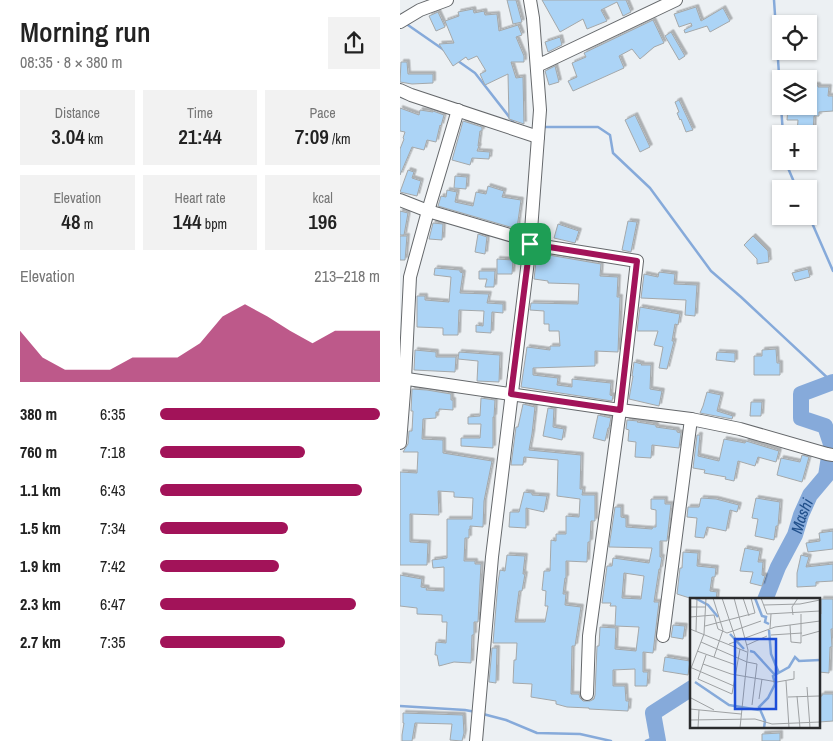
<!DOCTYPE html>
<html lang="en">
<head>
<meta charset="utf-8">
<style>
	body { margin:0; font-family:"Archivo Narrow",sans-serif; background:#f2f2f2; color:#222; height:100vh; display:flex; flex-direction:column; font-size:19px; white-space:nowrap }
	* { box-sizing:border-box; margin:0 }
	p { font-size:16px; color:#767676 }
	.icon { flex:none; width:28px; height:28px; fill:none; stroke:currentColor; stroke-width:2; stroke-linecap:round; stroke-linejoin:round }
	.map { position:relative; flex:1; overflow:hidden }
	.panel { display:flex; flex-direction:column; background:#fff; width:400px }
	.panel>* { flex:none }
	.controls { position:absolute; left:372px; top:15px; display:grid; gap:10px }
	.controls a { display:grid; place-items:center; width:45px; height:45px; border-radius:0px; background:#fff; box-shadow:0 1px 4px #0004; font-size:25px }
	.pin { position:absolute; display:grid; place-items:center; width:42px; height:42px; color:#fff; margin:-21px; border-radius:10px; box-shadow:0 2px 8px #0006 }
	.round { display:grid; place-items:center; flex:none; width:52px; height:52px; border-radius:0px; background:#f2f2f2 }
	.overview { display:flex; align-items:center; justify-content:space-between; height:85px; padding:0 20px }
	h1 { font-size:28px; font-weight:600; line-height:38px }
	.figures { display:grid; grid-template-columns:repeat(3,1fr); gap:8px; height:85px; padding:5px 20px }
	.figures div { display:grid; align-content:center; border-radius:0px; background:#f2f2f2; text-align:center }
	.figures b { font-size:21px; font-weight:600 }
	.figures small { font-size:14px; font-weight:400 }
	.figures p { font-size:14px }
	.chart { height:140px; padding:10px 20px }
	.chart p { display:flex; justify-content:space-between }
	.chart svg { width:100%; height:90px; margin-top:5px; fill:#a21359; opacity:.7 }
	ul { padding:0 20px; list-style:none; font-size:16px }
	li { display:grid; grid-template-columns:80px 60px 1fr; align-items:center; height:38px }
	li i { height:12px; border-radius:6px; background:#a21359 }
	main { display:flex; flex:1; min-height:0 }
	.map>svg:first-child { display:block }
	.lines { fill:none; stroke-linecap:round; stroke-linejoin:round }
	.stream { stroke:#86aada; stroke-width:2.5 }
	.river { stroke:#86aada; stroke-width:16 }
	.building { fill:#acd4f6; stroke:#a4a8aa; fill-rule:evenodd; filter:url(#shadow) }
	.minor-casing { stroke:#65686b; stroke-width:14 }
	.minor { stroke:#fff; stroke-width:12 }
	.route-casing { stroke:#fff; stroke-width:10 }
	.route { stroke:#a21359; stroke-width:6 }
	.labels { text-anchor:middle; stroke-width:5; stroke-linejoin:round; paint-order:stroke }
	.water-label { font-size:16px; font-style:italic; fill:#21508b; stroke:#fff }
	.inset-river { fill:none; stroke:#86aada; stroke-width:2.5 }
	.inset-road { fill:none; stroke:#9ea1a3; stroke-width:1 }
	.view { fill:#1d4ed8; fill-opacity:0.15; stroke:#1d4ed8; stroke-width:2.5 }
	.inset-edge { fill:none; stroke:#2a2b2c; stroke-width:2.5 }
</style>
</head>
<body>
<main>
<section class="panel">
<div class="overview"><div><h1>Morning run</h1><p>08:35 · 8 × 380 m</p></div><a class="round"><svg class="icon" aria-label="share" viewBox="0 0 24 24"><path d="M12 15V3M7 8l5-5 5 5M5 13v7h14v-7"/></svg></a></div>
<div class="figures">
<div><p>Distance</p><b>3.04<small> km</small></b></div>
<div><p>Time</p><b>21:44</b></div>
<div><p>Pace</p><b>7:09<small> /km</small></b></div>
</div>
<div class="figures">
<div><p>Elevation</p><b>48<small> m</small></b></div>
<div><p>Heart rate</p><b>144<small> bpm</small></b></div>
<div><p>kcal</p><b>196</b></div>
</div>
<div class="chart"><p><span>Elevation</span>213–218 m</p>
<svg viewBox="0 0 160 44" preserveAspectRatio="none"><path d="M0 44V19L10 32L20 38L30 38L40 38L50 32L60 32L70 32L80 25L90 12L100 6L110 12L120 19L130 25L140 19L150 19L160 19V44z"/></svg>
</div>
<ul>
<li><b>380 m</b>6:35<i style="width:100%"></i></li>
<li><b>760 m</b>7:18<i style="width:66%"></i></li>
<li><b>1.1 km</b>6:43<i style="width:92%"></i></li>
<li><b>1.5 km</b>7:34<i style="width:58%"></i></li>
<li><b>1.9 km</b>7:42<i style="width:54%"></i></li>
<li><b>2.3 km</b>6:47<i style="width:89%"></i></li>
<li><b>2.7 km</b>7:35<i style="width:57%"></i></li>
</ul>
</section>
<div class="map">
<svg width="433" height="741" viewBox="0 0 433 741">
	<defs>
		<filter id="shadow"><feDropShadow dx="2.5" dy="-2.5" stdDeviation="0" flood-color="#0004"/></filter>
	</defs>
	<rect width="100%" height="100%" fill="#ecf0f3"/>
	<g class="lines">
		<g class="stream">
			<path d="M374,0L381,104"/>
			<path d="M5,23L44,50"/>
			<path d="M58,61L75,73L114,123"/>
			<path d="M381,106L383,134"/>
			<path d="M144,127H198L210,135L213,153L250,188L311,271L341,297L432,382"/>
			<path d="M385,161L397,189"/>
			<path d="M409,216L433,271"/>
			<path d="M0,706L65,710L76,712"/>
			<path d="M83,714L106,720L137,733L180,734L211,741"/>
			<path d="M246,741L251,739L254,741"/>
		</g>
		<g class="river">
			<path id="s1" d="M365,600L378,567L395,535L401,515L410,495L426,476L431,444L425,426L401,418V394L433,382"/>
			<path d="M258,741L253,713L292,688"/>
		</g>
	</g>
	<g class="building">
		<path d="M107,0H116L122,22L113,24Z"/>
		<path d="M142,0H226L231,12L223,16L217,2L201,10L207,21L187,29L183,19L160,32Z"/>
		<path d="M296,7L301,21L323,8L330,21L310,32L307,26L285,33L284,30L292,26L291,23L279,27L274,14Z"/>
		<path d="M73,9L74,13L84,11L85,15L97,14L99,31L118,25L122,35L116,37L124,56V62H111L116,78L123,77L124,124L109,119L108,74L85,85L80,74L86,71L77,56L68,60L66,57L53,66L39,44L54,43L45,21L59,16L58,12Z"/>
		<path d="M38,12L45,27L36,31L29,16Z"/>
		<path d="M253,20L264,43L254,47L240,59L232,49L219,56L224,68L173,91L168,81L177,77L172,63L186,57L184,53Z"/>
		<path d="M271,32L285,56L279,60L265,36Z"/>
		<path d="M160,37L162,45L148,52L145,42Z"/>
		<path d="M1,62H7L8,74H33V83L12,84L0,82Z"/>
		<path d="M155,66L159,82L149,85L145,71Z"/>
		<path d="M409,85H418V87H429L428,96H433V111L419,112V116H414L413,134H397L398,120H387L388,106H409Z"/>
		<path d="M279,100L293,130L286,132L281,119L280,120L277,113L279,112L275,102Z"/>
		<path d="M0,108L19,115L20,110L33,112V111L44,115L41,126L40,125L36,142L27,140L24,150L12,147L0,175V149L4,139L3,138L5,132L0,131Z"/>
		<path d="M235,115L250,147L240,152L225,120Z"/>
		<path d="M63,121L82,127V131H80L78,146H79L77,151L90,152L89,159L72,158L70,165L52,160Z"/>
		<path d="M8,170L14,172L12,178L21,181L17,196L0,192Z"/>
		<path d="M55,176L67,177L66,189L54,188Z"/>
		<path d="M88,186L104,191L102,197L121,200L117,228L110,227L38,206L41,196L46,197L47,190L57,192L55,202L73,206L76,192L86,194Z"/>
		<path d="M0,211L8,213L4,235H0Z"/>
		<path d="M228,221L237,222L231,252L222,250Z"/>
		<path d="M33,223L43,224L42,240L29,239Z"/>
		<path d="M158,224L179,231L175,243L154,238Z"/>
		<path d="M78,234L87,237L85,254L75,252Z"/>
		<path d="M0,236H7L5,260H0Z"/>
		<path d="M353,236L368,251L369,262L357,264V259L344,245Z"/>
		<path d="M137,253L201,264L200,276L218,277L217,297H220L218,352L195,351V366L133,368V375L158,378L157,385L172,387V379L211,383L210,395L213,396L212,401L121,387L127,347L150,350V346H160L159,331H149V324H144V311L130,310L131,303L178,304L179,284L148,283V281L134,279Z"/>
		<path d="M97,259L113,260L112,274H97Z"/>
		<path d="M35,268L60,270V272L63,273L60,293L89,294L87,303L103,304V313L92,312L91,333L76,332V325L83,326L84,311L59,310L58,335H43V328L17,327V296H25V300L49,302L51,277L34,275Z"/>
		<path d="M408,269L410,277L395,281L392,273Z"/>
		<path d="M79,271H95L94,287H85L87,279H79Z"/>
		<path d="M259,272L275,274L274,284L297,285L295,316L285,315L286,300L241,298L244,274L258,277Z"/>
		<path d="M240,307L280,314L278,325L275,324L272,341H274L267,369L259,368L263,347L254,345L258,331H237Z"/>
		<path d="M376,349L377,363H380V375H354V356H362V350Z"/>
		<path d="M15,350L36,352V357H56L55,372L14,370Z"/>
		<path d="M59,352L100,355L99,382L77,381L78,361L58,359Z"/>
		<path d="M317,352L335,353V362L316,360Z"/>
		<path d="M234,362L242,364L241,365H251L250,389L262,391L259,406L229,399L233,376H232Z"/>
		<path d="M12,389L27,390L51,394V400H53V410L39,409V412H36V418L23,419L22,439L43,440V453L92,461L84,501L83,527L70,526V529H69V538H65L64,561H75V564H81L78,622H74V635H72L71,663L54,662L39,666L37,655H35L36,642L46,643L47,622H42V615L17,614V608L0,606V575L22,579L21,587L27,588L26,590L44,591V567L33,568L32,560L47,558V519H72L73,498L54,497V492L38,491L39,515L10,514V542L28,543L27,565H0V472L17,473L18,452H3L8,444L9,431H12L13,411H11Z"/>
		<path d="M307,392L321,395L317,411L333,416L332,419L300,413L303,406Z"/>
		<path d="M81,398L95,400L94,417H93V448L61,446V438H80L81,424H68V417L80,416Z"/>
		<path d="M351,402H362L361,416H350Z"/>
		<path d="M123,404L135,407L132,434L129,450L181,455L180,489H183L182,495H195V521H191L190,542H188L187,562L166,561V578H165L163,594H166L165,605L181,607L175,646H172L171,694H179L180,698L183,701H190L194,699L195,695L197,646H199L200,627L216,628L215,649L236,651L239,627L215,626L216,606H210L211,603H202L207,566H212L213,558L249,563L252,548L209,547L215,507H221V517L226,518V527L252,529L253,527H256V510L251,509V499H265V504H271L267,541H260V557H262L260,569H259L254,602H259L253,653L243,652V672H248L247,686H235V669L213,670V686H225L226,701H229L228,711L189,709V708L167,707L156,704V701L131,697L132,684L113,683L114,660H116L117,643H93L98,582L100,570L105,571L107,555L125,556L123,574H125L122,591H119L115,622H145L148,606H145L146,591L142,590L144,571H150L151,540L156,541V534H166V516L179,517L180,499L157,496L158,460L124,457L123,465H111L116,427H118ZM224,573L244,576L241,599L222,598Z"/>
		<path d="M148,408L154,409L153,427L164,429L162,440L143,436Z"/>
		<path d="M198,415L211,418L209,428H208L205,441L193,438Z"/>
		<path d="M227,420L238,421L237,422L256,425V427L277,430V432L281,433L279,448L252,445L251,458L235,457L236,442L228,441L229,430L226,429Z"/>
		<path d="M297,435H300L298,456L319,461L324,439L345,443L346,441L379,451L376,462L358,457L355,466L338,461L334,481L325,479L326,477L304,473L305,470L293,468Z"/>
		<path d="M402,455L409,457L402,482L377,475L381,458L400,462Z"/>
		<path d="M124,492L132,493V495L147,496L144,512L126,508V528L109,527L110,512H119Z"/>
		<path d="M301,498L316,499L339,505L337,512L330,510L326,531L307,527L304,538L295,537L297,518L287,517L288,507H299Z"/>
		<path d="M356,498L380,502L378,526H376L374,540L355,536L358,519L352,518Z"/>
		<path d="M433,531V549L408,552L406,543L420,541L419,533Z"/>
		<path d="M345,548L360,551L358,562H363L362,575L365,576L362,586L350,583L353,572L340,571Z"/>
		<path d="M283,552L298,553L297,566L316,568L315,577H312L310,591L317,592L316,600H296L277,594L280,568H282Z"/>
		<path d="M401,555L409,557L406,567L433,564V581L416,582V586L397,587V573Z"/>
		<path d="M421,599H433V629H431L432,647H430L429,673L419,672V614H421Z"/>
		<path d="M273,625L285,626L283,639L271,637Z"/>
		<path d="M92,648H97L96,683L89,682Z"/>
		<path d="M265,657L290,661L288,675L263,671Z"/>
		<path d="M422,694H433V721L419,722V696H422Z"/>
		<path d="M3,713L63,715L64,733L62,741L50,740L52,724L15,723L12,741H2V735L4,723H3Z"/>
		<path d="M380,733V741H362V734Z"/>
	</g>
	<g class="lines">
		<defs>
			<g id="minor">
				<path d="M0,22L20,10L47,0"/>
				<path d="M137,66L276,0"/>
				<path d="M0,90L11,95L138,137"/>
				<path d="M0,200L28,211L130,241"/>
				<path d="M130,244L237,261L220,410L189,636L187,694"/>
				<path d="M0,378L220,410L291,419L340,429L427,454L433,455"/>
				<path d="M0,443L5,379L10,277L28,211L58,110"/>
				<path d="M263,636L291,419"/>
				<path d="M76,741L92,557L130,244L138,137L140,110L133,18L130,0"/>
			</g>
		</defs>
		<use href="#minor" class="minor-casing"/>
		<use href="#minor" class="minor"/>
	</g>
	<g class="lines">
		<defs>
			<path id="route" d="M130,244L237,261L220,410L111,394Z"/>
		</defs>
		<use href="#route" class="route-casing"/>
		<use href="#route" class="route"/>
	</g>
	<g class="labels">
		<g class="water-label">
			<text dy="6" stroke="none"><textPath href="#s1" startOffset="92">Mashi</textPath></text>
		</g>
	</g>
	<g transform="translate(290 598)">
		<rect width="130" height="130" fill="#ecf0f3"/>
		<path class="inset-river" d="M5,0L18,7L28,19M65,0L72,18L76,19L75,24L79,26M79,32L81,56L89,75M40,36L54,51M60,53L64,54L85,77M5,84L39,107L69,112M74,130L75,123L69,109L78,100L85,86L83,78L99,69L105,59L109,63L130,62"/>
		<path class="inset-road" d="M23,0L33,32L24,59M32,0L46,42M44,0L58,52L50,130M53,0L59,18M71,0L77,16L130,13M74,7L110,6L130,2M0,9H16M103,17L102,9L108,0M0,19L24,17L28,31L37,35L71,23M100,27L101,44L111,45V16M15,28L65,15L61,0M0,31L57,54M80,31L81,16M6,33L7,0M81,37L112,35M112,38L130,33M11,44L57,64M39,46L85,29L130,23M57,47L77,38M7,53L46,67M16,57L8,81L42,96L50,51M130,63V121M57,64L67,66L62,107M13,66L41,76L87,84L104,81V73M2,70L44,88M0,73L14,36L16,0M96,83L99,130M117,89L120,130M107,98L110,130M98,99L129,98M1,100L24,112M69,101L72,81M0,111L51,116M0,122L65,121L82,126L130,124M8,130L9,112"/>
		<path class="view" d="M45,41H86V111H45Z"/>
		<rect width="130" height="130" class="inset-edge"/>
	</g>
</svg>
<div class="controls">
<a><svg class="icon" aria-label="locate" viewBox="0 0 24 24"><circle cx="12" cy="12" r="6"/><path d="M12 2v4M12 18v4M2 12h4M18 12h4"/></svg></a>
<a><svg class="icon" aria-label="layers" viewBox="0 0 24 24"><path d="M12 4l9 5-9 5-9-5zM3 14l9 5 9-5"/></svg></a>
<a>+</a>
<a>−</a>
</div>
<div class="pin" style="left:130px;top:244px;background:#1e9e55"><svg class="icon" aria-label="arrive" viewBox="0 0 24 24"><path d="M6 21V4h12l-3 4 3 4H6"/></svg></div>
</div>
</main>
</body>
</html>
